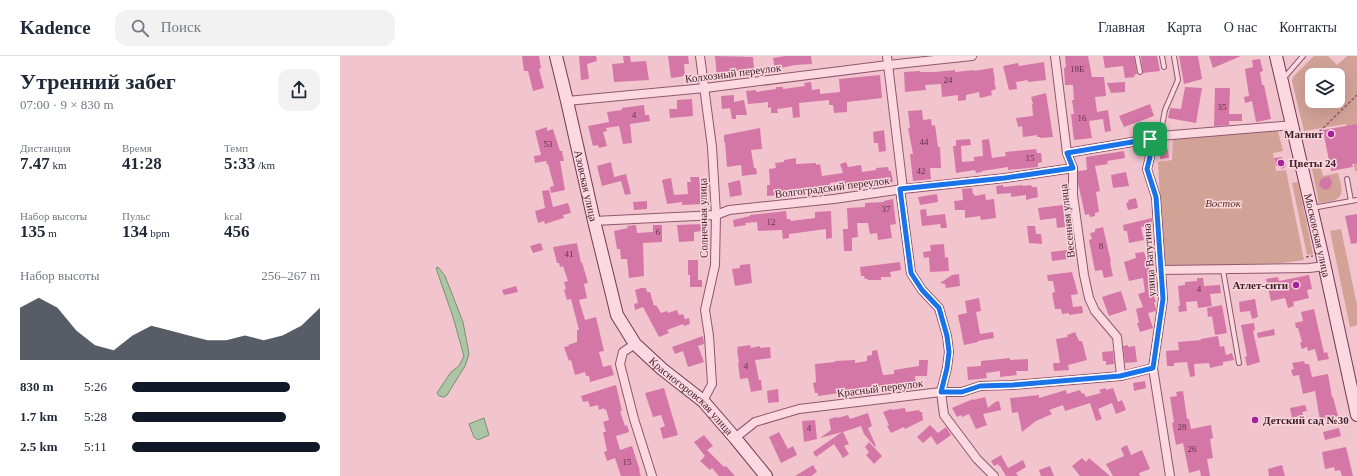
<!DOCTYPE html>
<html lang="ru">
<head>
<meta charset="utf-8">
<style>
	body { margin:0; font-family:Georgia,serif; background:#f2f2f3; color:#1f2937; height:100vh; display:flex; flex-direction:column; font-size:15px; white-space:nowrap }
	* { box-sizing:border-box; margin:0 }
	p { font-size:13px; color:#747a83 }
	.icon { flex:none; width:22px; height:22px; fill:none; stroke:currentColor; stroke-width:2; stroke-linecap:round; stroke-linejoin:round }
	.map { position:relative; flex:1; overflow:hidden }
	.details { display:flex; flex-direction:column; background:#fff; width:340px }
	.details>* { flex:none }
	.controls { position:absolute; left:965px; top:12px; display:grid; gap:8px }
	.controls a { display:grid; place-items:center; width:40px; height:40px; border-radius:8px; background:#fff; box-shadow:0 4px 16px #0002; font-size:20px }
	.pin { position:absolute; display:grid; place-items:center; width:34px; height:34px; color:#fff; margin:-17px; border-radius:8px; box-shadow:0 2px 6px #0006 }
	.round { display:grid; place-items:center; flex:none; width:42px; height:42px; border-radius:12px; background:#f2f2f3 }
	.head { display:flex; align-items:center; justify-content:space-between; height:68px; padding:0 20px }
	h1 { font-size:22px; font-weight:700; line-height:30px }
	.stats { display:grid; grid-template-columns:repeat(3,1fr); gap:6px; height:68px; padding:4px 20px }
	.stats div { display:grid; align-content:center }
	.stats b { font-size:17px; font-weight:700 }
	.stats small { font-size:11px; font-weight:400 }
	.stats p { font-size:11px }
	.chart { height:112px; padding:8px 20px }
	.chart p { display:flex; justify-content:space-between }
	.chart svg { width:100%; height:72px; margin-top:4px; fill:#111827; opacity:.7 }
	ul { padding:0 20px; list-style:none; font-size:13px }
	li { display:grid; grid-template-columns:64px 48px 1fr; align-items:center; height:30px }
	li i { height:10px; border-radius:5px; background:#111827 }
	header { display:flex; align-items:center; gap:24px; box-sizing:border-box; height:56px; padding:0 20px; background:#fff; border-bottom:1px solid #e0e1e3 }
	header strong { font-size:19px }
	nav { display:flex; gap:22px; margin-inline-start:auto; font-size:14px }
	.search { width:280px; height:36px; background:#f2f2f3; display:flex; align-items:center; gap:10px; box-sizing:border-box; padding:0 14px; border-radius:12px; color:#747a83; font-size:15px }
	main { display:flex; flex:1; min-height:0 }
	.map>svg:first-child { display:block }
	.green { fill:#d2a297; fill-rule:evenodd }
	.water { fill:#adc5a6; stroke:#73946c }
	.building { fill:#d477a6 }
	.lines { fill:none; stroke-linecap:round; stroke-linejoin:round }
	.lane-casing { stroke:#8f586e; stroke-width:6 }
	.street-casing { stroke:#8f586e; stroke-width:10 }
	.secondary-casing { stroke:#713b52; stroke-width:14 }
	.path { stroke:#8f586e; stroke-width:1.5; stroke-dasharray:3 2; stroke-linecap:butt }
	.lane { stroke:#fcd8e0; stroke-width:4 }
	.street { stroke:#fcd8e0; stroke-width:8 }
	.secondary { stroke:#fcd8e0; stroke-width:12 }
	.route-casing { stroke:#fff; stroke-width:8 }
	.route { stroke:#1a73e8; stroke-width:5 }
	.poi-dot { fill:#a4239b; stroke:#f9d5dc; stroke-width:1.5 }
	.labels { text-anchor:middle; stroke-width:3; stroke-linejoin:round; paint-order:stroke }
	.number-label { font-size:9px; fill:#64344a }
	.street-label { font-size:11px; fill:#3e1e2c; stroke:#f9d5dc }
	.poi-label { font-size:11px; font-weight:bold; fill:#3e1e2c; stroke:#f9d5dc; text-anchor:end }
	.park-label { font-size:11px; font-style:italic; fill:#5c3522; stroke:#f9d5dc }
</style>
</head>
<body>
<header>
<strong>Kadence</strong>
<div class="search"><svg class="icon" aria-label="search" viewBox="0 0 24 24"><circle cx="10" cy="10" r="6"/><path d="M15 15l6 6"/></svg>Поиск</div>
<nav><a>Главная</a><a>Карта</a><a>О нас</a><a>Контакты</a></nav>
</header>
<main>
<section class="details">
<div class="head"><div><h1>Утренний забег</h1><p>07:00 · 9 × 830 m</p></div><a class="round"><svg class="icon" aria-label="share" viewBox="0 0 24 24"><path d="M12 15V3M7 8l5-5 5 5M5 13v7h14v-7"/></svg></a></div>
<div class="stats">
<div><p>Дистанция</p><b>7.47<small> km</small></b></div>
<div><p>Время</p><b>41:28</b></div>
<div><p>Темп</p><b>5:33<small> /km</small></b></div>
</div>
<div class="stats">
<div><p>Набор высоты</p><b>135<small> m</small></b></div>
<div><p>Пульс</p><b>134<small> bpm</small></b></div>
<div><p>kcal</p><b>456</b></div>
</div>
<div class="chart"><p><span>Набор высоты</span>256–267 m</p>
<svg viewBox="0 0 160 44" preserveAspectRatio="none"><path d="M0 44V12L10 6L20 12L30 26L40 35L50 38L60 29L70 23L80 26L90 29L100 32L110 32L120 29L130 32L140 29L150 23L160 12V44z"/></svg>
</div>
<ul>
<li><b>830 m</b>5:26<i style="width:84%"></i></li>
<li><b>1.7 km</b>5:28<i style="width:82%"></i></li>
<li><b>2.5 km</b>5:11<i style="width:100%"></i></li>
</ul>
</section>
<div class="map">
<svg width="1017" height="420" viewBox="0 0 1017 420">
	<rect width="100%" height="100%" fill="#f2c4ce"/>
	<g class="green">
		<path d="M974,0H988L997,9L1007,0H1017V115H1015L1006,68L964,75L952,25L953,21ZM972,19H998V45H972Z"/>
		<path d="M938,75L943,95L933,97L936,115L946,114L964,204L942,207L824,211L818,106L832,104L833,82Z"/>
		<path d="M977,107L980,110L983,120L998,117C1005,141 1003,144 979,147L971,108Z"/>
		<path d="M958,126L973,198L967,199L952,127Z"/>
		<path d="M1001,173L1017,249V269L1010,271L990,175Z"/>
	</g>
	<g class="water">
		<path d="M98,211L105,220L123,266L129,298L125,310L107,339L104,341L99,340L97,337L111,316L119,310L124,300L113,261L96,212Z"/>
		<path d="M144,362L149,379L138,384L134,381L129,368Z"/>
	</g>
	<g class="building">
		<path d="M182,0H199L201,12L199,13L204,32L193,35L188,15H184Z"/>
		<path d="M239,0H256L257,5L247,8L249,23L241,24Z"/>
		<path d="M283,0H290L291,6L306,5L309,24L274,26L272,8L284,7Z"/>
		<path d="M328,0H348L349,8H344L345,20L331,22Z"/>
		<path d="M375,0L413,1L414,14L393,16V18L377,21Z"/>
		<path d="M445,0H471L472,8L455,9L440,12L441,13L435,14L433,2Z"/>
		<path d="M725,0H748L752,21H764L766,40L755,41L757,56L768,54L771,75L765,76L763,63L749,65L752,82L734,84L731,58H734L732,44H734L733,29H725L724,12L726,11Z"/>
		<path d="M763,0H794L797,18L794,19L795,21L785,22L783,10L765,12Z"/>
		<path d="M801,0H817L820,15L803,17Z"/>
		<path d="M839,0H858L862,23L844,28Z"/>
		<path d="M869,0H901L873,12Z"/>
		<path d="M920,3L923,15L920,16L922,29H924L931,63L916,66L912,45L905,47L904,41L909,40L905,13L913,11L912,4Z"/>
		<path d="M704,6L706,24L688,26V24L676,26L677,33L669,34L663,10L678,7L679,10Z"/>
		<path d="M652,12H653L655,25H654L656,33L651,35L652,39L640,42L639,36L626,39V44L618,45V39L602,41L601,28L585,29L586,34L565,36L564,16L580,15V16H594L615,14V16L634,14V15Z"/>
		<path d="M540,19L542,42L507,46V56L494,57L493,49H489V44L459,47L460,61L453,62L452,51L437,53L438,57H431V51L428,52V46L408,48L406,35L416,34V36L436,33V31H443V33L465,30L464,27L471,26L472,34L480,33V38L500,36L499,23Z"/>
		<path d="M785,26V36L771,37L767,27Z"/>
		<path d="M845,31L862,32L856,67L828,62L830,52L841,53Z"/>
		<path d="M875,32H890L889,58H902V65H889V69L874,70Z"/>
		<path d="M706,37L713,81L700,82V81H697V79L683,81L682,70L678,71L676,62L693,60L692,48H693L691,41Z"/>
		<path d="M394,39V46L404,44L407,59H396V63H392L390,52L382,53L381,40Z"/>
		<path d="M352,43L353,60L330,62L329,53H337V44Z"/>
		<path d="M810,48L814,60L784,71L779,60Z"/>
		<path d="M304,49L305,59H309L310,65L290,68L292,87L283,88L279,70L266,72L267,75L263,76L267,90L259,92L258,89L253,90L248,70L269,66L267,56L282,54V52Z"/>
		<path d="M582,54L583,64L591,63L592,70L595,69L598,91H600L601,112H590L591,123L573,125L570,98H573L568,72H570L568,55Z"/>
		<path d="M1017,68V107L1012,108L1013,111L991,115L983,74Z"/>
		<path d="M207,71V75L213,73L220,95H222L224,105H220L225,134L211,137L210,131L214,130L208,108H207L206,105L195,107L194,100L201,99L195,75Z"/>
		<path d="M420,72L422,93L411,94L414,112H416L417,118L402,120L401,109L387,111L385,86H384V79Z"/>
		<path d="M544,74L546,95L539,96L538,87H534L533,76Z"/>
		<path d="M630,83L631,89L621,90L622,106L634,105V101L643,100L642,84L649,83L652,102L666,100L665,96L696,93L697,97H701L702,106L698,107V111L668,114V111L642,115V116L636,117L635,114L616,117L613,90H616V84Z"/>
		<path d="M820,93H828L829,102L820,103Z"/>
		<path d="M784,95L785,102L767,105L768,108L755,110L760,135L756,136L759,156L755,157V160L750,161L749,158L745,159L738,127V115L747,114L746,101Z"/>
		<path d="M942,101L943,104L946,108L945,111L942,113L938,110H936L934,102Z"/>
		<path d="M456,102V108L476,107V109L480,108L482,120L503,117L500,108L506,106L508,111L521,109L522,116L536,114V112L548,111L549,115H551L553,126L530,129V126L504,130V125L490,127L491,132L481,134V135L427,140V129H430L429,113L436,112L435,107L444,106V104Z"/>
		<path d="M271,106L274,121L286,118L291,138L285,139L281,125L262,130L257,110Z"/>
		<path d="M786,116L789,130L773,132L771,119Z"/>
		<path d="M989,120L992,126L991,131L986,134L983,133L979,129L981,123Z"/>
		<path d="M350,121H359L361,137H363L364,148L342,149V146L327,148L322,124L331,122L334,139L348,138L347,126H351Z"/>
		<path d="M400,124L402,139L390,141L388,127Z"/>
		<path d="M663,129V131L683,129V130L691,129L692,131H697L698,141L686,144V139L671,141V137L657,138L656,130Z"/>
		<path d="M632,132L633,138H634L635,140L645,138L646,144L654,143L656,162L641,164L640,160L625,162V154H615L614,145L623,144L622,133Z"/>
		<path d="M209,134L213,151L228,147L231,157L223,159L224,162L217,164L205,168L204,165L198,167L195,155L205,152L202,135Z"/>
		<path d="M597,138L598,146L580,149L578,141Z"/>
		<path d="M796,142L798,152L788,154L786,147L789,146L788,144Z"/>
		<path d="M553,143L556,168L550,169L552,182L538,184L537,177L530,178L528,167H517L518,181L512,182V195H504L503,173H508L507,152L525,151V147L544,146V145Z"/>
		<path d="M307,145V153L294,154L293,146Z"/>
		<path d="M723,149L725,171L717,172L716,162L700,164L698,152Z"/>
		<path d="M586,153L587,160L605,158L607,172H601L600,168L582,170L580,154Z"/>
		<path d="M446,155L447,163H450L451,165L475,162V156L491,155L492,182L486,183V173L449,178V182L443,183L442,174L418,175L417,166L405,167L406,169L394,171L393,164L410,160V159Z"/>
		<path d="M1017,158V187L1011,188L1005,160Z"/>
		<path d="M812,162V169L801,171L804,184L789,187L787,175H784L783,169Z"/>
		<path d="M362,168L363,175L354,176V185L339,186L337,169Z"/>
		<path d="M296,169L297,177L313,176V169H322V186L303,187L304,220L289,222L287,203H281L280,193H277L274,175L288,172L287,170Z"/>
		<path d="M687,170H695L696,178H701L702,188L689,187Z"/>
		<path d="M763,171L771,206H770L773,220L764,222L762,214L755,215L749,184L752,183L750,177L755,176V173Z"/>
		<path d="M201,187L203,194L193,197L190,190Z"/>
		<path d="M237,187L241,207L242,206L248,227L244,228L247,242L239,244L245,264L256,261L264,295L259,296L263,311L271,309L274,319L250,326L249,320H246L245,316L235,319L231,304L229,305L224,291L229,290L228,289L237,286V274H239L231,243L227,244L224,234L226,233L224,226L228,225L223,210L220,211L219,207H217L213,191Z"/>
		<path d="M604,188L605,202L608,201L609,215L590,216L589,201L584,202L583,196L591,195L590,189Z"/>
		<path d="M727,194L728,203L712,205L711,196Z"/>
		<path d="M804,196L810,215L812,226L809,227L816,246H814L816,253V255L808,257L813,272L800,276L797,267H799L796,253L803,251L798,238L805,236L803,222L789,225L784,206L796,202L795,197Z"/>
		<path d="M348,204H358V224H362V231H350V219H348Z"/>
		<path d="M560,206L561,214L550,216L551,221H541V224H528V223H525L524,220H521L520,211Z"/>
		<path d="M410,208L412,227L395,230L392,213L400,212V209Z"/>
		<path d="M732,216L738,238L731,239L733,251L742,250L743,257L729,259V257L722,258L721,253H715L712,237L715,236L713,225H708L707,219Z"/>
		<path d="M619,218L620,230L606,232L605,228L600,227L612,219Z"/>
		<path d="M969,219L972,233L967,234L969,242L953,246L954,250L948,252L945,242L931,245L926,223L938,221L939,225Z"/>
		<path d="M857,222H863L864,230L880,229L881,237L870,238L872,250L858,252L857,245L846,246L847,255L839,256L838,250H840L838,230L845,229V226L857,225Z"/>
		<path d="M176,230L178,236L164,239L162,234Z"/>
		<path d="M301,232H306L307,236H310L314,250L316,249L321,257L327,255L328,257L337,254L339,259L343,258L345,263L349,262L350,268L344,270L343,268L327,274L329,277L319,281L303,251L295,254L294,248L298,247L295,234Z"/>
		<path d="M781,235L787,254L769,260L762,241Z"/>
		<path d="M639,242L641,255L636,256L640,278L653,276L654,282L638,285V286L624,289L618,259L627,257L625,245Z"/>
		<path d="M915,243L918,261L912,263L910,255L900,256L899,246Z"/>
		<path d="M882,249L887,277L875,279L872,260L868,261L867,252Z"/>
		<path d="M974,253L984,297L987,296L989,303L978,305L975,293L968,295L967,291L962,293L960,287L962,286L958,272H956L955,267L963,265L961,256Z"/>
		<path d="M914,267L915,274L913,275L920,306L907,310L905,301L907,300L901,269Z"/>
		<path d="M934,273L935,279L918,282L917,277Z"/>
		<path d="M735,276L739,285H742L747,304L728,309L729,314L714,315L713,307H720L716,283L728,281L727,279Z"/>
		<path d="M363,280L364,288L358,290L364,306L348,311L343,295L335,298L332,291Z"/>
		<path d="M878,280L880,291L884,290L886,299L892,297L894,304L883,306V309L870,312L869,307L854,308L855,320L850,321L847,306L834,307V310H827L826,295L839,294L838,286L861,284V283Z"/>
		<path d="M410,289L411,292L420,290V292L430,291L431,302L415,304L419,324H421L422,334L411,336L408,322L400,323L398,307H399L397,294L398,293L397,291Z"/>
		<path d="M788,289V291L795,290L797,306L785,307L783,290Z"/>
		<path d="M537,294L543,319L554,318V314L579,310V304H588L587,320H575L576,328L569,329V327L478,340V337H475L473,327L476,326L475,308L495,306V305L515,304V307L527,305V300L532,299V295Z"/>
		<path d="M773,295L774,308L766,309V305H763L762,296Z"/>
		<path d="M670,302V304L688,303V315H676L677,319L660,321V315L646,317L647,322L628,324L627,311L641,310V305Z"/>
		<path d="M964,305L965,308H969L972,321L988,318L992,341H993L998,360L980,364L975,335L963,338L959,319L953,320L951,314L954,313L952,307Z"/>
		<path d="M805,325L806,332L794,335L793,327Z"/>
		<path d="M276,329L282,355H280L285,370L287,369L289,376L276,380L280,394L292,390L300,415H299L301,420H281L275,402L267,405L264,396L267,395L263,376H266L263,366L269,364L266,353L264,354V352L259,354L258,349L250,351L248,345L243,346L241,340Z"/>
		<path d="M324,332L338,379L323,383L320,372L325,370L321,359L313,361L305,337Z"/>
		<path d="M765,332L766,334L773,332L778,346L782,344L786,354L776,358L772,347L758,353L762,363L756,365L750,347L725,355L723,349L709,354L712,358L696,365L682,376L678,356L672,357L670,342L699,339V342L726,334L727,338L740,334L742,338L744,337L746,341L761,337L759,334Z"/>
		<path d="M438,333L439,346L428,347L427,335Z"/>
		<path d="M843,335L847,363H849L851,373L871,369L873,382L870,383L873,402L867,403L870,420H861L860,414L849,417L843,387L836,389L832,367L834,366L830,341L837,340L836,336Z"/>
		<path d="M645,341L648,352L655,346L659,345L661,354L643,358L647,369L636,373L629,358L622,361L621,359L617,361L612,352L633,343V344Z"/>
		<path d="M965,349L967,355L962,356L963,359L952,362L950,352Z"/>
		<path d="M565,352L566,356L579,354L580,356H582L583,364L565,373L564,371L551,377L547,370L549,369L543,356L551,353V354Z"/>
		<path d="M528,357L532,370L528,372L536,390L535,391L524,378L521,370L503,376L509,388L504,390L509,398L503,402L494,388L476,401L473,396L502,376L480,382L491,374L489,363L497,361V362L508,359L510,363Z"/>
		<path d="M475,364L477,383L464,386L462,365Z"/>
		<path d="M590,369L598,377L606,371L611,379L597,389L591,380L583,387L577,381Z"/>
		<path d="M999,372L1001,380L985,384L983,376Z"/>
		<path d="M439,376L448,393L453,390L457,399L441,407L429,381Z"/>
		<path d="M364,379L373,390L367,394L384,411L386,410L395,420H379L372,412L370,414L360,405L365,400L354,386Z"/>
		<path d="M529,386L542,400L534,408L526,399L529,396L525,391Z"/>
		<path d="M787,389L791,399L802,394L810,413L799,417L800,420H773L766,408L784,400L781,392Z"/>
		<path d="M1006,391L1013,420H1002L1000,414L995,415L994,411L985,413L982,396Z"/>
		<path d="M661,399L668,412L683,404L686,411L676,417L678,420H666L660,410H659L658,408L654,410L651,405Z"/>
		<path d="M742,402L746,406L749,402L770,420H740L732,410Z"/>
		<path d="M473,409L477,416L471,420H455Z"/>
		<path d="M942,409L945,420H929L928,413Z"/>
		<path d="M710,410L714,420H701L699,414Z"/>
	</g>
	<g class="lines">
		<defs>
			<g id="lane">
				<path d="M797,0L800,16"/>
				<path d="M822,0L824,11"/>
				<path d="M943,23L963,0"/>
				<path d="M820,80L825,54L838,24L834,0"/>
				<path d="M1007,123L1011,145"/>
				<path d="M972,152L1017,144"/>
				<path d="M883,214L899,307"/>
			</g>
			<g id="street">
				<path d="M360,0L372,91L376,159L375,209L365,254L369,280L372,328L363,345"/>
				<path d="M547,0L563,133"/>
				<path d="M715,0L727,97L733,112V139L744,219L749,242L755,255L777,281L781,320"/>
				<path d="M227,45L365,32L548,9L632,0"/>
				<path d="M810,83V101L807,113L816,141L823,243L813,312L830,420"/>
				<path d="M727,97L810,83L820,80L953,69"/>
				<path d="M560,133L571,217L582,234L599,252L607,280L609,296L607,312L601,336L604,359L637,403L654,420"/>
				<path d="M254,165L376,159L389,154L494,143L563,133L665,122L733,112"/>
				<path d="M822,214L969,212L985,210"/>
				<path d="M295,288L283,296L280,308L294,363L312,420"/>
				<path d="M395,382L415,366L459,353L601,336H622L640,330L673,329L781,320L813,312"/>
			</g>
			<g id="secondary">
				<path id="s1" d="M216,0L227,45L254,165L277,259L295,288L322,313L363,345L395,382L426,420"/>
				<path id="s2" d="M936,0L982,198L1017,359"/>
			</g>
		</defs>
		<use href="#lane" class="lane-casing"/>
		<use href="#street" class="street-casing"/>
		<use href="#secondary" class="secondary-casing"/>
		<g class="path">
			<path d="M976,79L1017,39"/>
			<path d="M966,201L973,200"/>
		</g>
		<use href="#lane" class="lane"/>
		<use href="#street" class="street"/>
		<use href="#secondary" class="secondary"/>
	</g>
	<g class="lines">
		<defs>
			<path id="route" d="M810,83V101L807,113L816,141L823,243L813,312L780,320L673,329L640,330L622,336H601L607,312L609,296L607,280L599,252L582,234L571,217L560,133L665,122L733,112L727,97Z"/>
		</defs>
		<use href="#route" class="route-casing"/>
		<use href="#route" class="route"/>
	</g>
	<g class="poi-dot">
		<circle cx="991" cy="78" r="4"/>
		<circle cx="941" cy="107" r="4"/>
		<circle cx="956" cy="229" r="4"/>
		<circle cx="915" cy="364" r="4"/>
	</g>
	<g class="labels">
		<g class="number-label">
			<text x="737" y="16">18Б</text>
			<text x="608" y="27">24</text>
			<text x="882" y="54">35</text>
			<text x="294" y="62">4</text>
			<text x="742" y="65">16</text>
			<text x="584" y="89">44</text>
			<text x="208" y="91">53</text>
			<text x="690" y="105">15</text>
			<text x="581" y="118">42</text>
			<text x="546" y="156">37</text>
			<text x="431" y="169">12</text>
			<text x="318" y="179">6</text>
			<text x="761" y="193">8</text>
			<text x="229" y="201">41</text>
			<text x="859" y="236">4</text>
			<text x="406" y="313">4</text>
			<text x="842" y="374">28</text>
			<text x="469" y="375">4</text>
			<text x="852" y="396">26</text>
			<text x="287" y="409">15</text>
		</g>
		<g class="street-label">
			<text transform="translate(393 17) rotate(-7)" y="4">Колхозный переулок</text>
			<text dy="4" stroke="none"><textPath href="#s1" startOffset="133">Азовская улица</textPath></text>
			<text transform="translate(492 131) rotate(-7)" y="4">Волгоградский переулок</text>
			<text transform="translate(363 162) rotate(-91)" y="4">Солнечная улица</text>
			<text transform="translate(727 165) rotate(-96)" y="4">Весенняя улица</text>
			<text dy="4" stroke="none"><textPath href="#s2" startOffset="184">Московская улица</textPath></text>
			<text transform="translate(809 204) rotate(-94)" y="4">улица Ватутина</text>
			<text transform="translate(540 332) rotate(-7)" y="4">Красный переулок</text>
			<text dy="4" stroke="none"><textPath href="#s1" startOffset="377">Красногоровская улица</textPath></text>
		</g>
		<g class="poi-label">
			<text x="983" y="82">Магнит</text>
			<text x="949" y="111" text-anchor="start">Цветы 24</text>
			<text x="948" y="233">Атлет-сити</text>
			<text x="923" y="368" text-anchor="start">Детский сад №30</text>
		</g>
		<g class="park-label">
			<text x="883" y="151">Восток</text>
		</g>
	</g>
</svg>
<div class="controls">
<a><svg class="icon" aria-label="layers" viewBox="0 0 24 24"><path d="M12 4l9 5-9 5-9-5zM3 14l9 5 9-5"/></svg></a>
</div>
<div class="pin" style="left:810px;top:83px;background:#1e9e55"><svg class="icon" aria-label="arrive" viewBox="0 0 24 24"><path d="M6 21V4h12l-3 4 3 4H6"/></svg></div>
</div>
</main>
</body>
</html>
